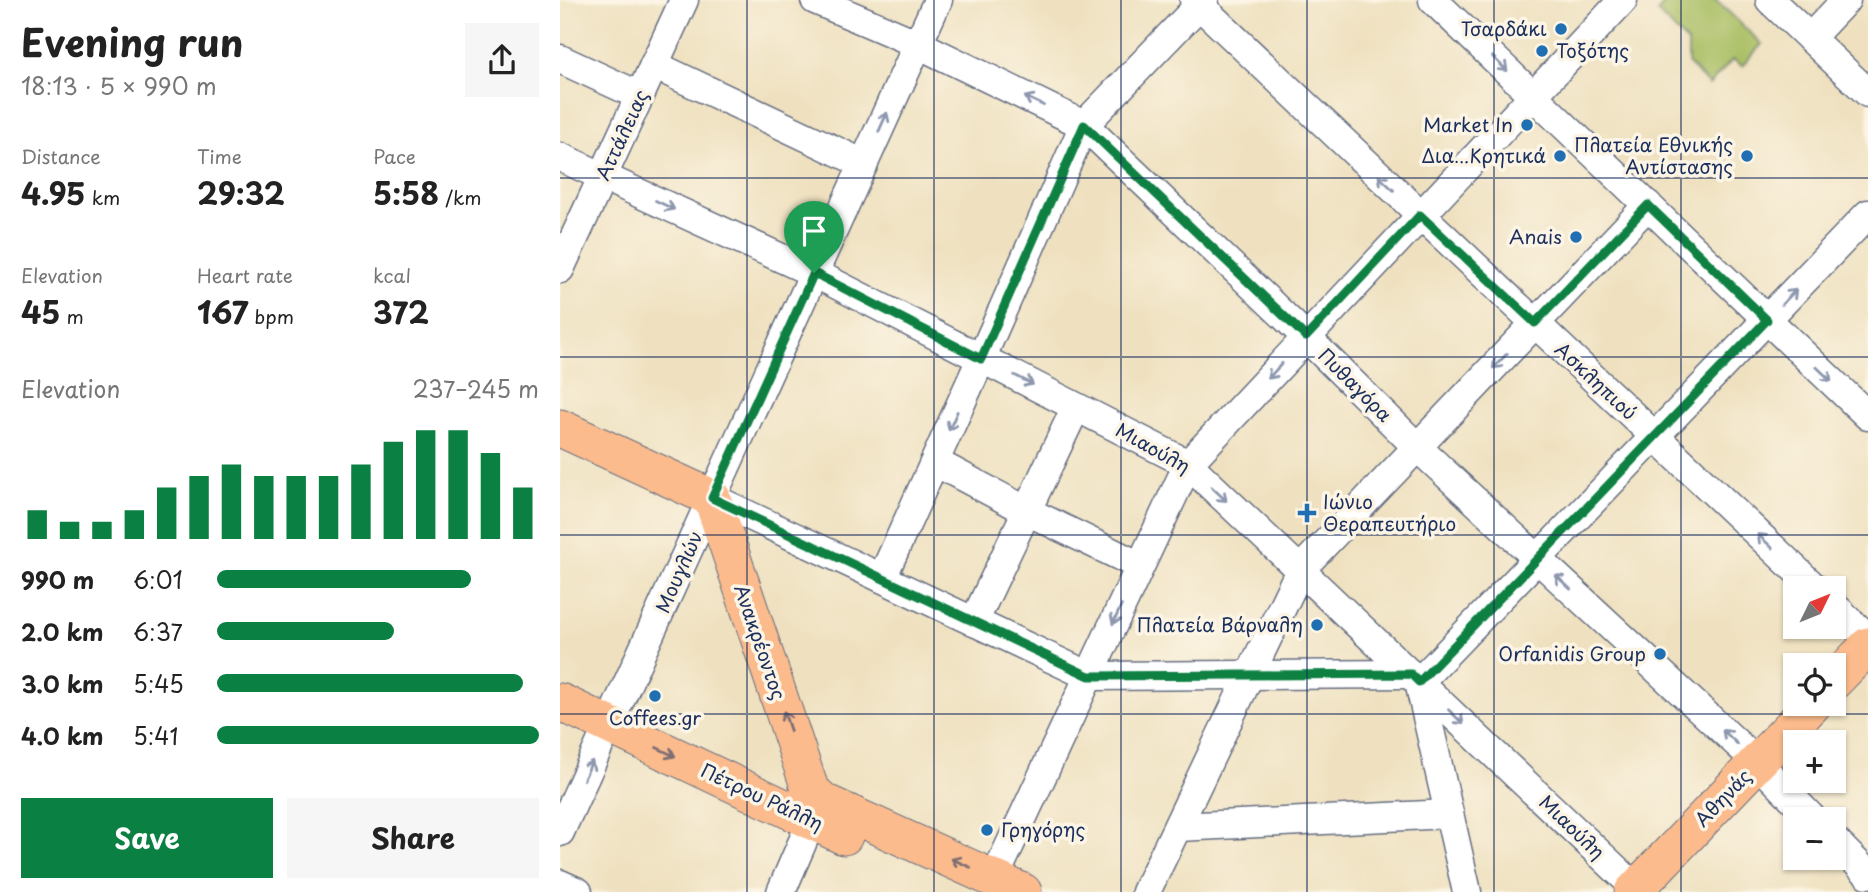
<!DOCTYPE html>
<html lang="en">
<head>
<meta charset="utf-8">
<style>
	body { margin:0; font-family:"Playpen Sans",sans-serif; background:#f6f6f6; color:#222; height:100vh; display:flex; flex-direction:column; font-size:26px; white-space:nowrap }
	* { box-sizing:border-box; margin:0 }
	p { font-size:23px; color:#767676 }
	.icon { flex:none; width:38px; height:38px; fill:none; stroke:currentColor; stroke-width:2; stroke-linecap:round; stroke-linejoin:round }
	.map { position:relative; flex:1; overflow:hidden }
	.sheet { display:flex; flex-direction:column; background:#fff; width:560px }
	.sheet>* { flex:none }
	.needle { width:46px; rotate:47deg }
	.tools { position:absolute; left:1223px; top:576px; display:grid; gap:14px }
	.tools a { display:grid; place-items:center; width:63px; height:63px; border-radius:0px; background:#fff; box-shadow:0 2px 5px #0004; font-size:35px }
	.pin { position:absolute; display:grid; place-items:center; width:60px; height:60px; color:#fff; margin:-72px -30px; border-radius:50% 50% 50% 0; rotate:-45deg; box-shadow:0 0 7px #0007 }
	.pin .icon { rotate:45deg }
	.round { display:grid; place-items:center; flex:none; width:74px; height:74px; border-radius:0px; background:#f6f6f6 }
	.head { display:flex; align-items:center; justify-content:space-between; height:119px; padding:0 21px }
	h1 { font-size:38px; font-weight:700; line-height:52px }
	.figures { display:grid; grid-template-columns:repeat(3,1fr); gap:10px; height:119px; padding:7px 21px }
	.figures div { display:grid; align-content:center }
	.figures b { font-size:30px; font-weight:700 }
	.figures small { font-size:19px; font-weight:400 }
	.figures p { font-size:19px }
	.chart { height:196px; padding:14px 21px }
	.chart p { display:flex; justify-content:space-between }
	.chart svg { width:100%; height:126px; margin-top:7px; stroke:#0b8043; stroke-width:6 }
	.button { display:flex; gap:14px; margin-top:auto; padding:14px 21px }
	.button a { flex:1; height:80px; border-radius:0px; background:#0b8043; color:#fff; font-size:28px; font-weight:700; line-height:80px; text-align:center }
	.button a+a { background:#f6f6f6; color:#222 }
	ul { padding:0 21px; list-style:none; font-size:23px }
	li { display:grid; grid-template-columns:112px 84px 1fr; align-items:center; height:52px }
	li i { height:18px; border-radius:9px; background:#0b8043 }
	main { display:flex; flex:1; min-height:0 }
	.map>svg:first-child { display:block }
	.green { fill:#a7bd61; stroke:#617660; stroke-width:2 }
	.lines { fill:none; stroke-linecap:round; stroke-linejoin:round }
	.minor-casing { stroke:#656d80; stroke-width:31 }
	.major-casing { stroke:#656d80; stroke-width:39 }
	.minor { stroke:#fff; stroke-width:28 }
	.major { stroke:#fbbb8c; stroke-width:37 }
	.oneway { stroke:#8d97ae }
	.oneway2 { stroke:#806e73 }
	.route-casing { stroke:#fff; stroke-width:14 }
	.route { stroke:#0b8043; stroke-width:9 }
	.grid { fill:none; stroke:#1b2f5e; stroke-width:2; stroke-opacity:0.55 }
	.poi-dot { fill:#1f6fb2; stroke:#fcf5e5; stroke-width:2.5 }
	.labels { text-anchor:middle; stroke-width:7; stroke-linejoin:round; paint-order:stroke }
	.poi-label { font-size:19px; fill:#1b2f5e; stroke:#fcf5e5; text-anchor:end }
	.street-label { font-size:19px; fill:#1b2f5e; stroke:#fcf5e5 }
</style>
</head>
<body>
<main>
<section class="sheet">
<div class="head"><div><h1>Evening run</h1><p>18:13 · 5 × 990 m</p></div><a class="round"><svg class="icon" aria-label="share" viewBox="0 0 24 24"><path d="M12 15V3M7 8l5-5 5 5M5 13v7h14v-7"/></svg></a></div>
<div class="figures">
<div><p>Distance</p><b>4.95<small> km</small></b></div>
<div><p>Time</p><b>29:32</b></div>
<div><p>Pace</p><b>5:58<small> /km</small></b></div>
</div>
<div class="figures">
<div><p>Elevation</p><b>45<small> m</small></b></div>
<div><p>Heart rate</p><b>167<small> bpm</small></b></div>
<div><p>kcal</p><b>372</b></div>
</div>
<div class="chart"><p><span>Elevation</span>237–245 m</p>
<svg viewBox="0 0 160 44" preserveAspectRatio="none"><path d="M5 44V34M15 44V38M25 44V38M35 44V34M45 44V26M55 44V22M65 44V18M75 44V22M85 44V22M95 44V22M105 44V18M115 44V10M125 44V6M135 44V6M145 44V14M155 44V26"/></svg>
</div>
<ul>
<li><b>990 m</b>6:01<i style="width:79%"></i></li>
<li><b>2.0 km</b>6:37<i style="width:55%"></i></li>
<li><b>3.0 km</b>5:45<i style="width:95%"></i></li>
<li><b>4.0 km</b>5:41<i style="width:100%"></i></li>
</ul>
<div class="button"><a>Save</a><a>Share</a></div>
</section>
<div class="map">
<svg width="1308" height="892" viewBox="0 0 1308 892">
	<rect width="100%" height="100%" fill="#fcf5e5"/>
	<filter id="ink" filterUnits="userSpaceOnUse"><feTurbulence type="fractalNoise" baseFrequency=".0143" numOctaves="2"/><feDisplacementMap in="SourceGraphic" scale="14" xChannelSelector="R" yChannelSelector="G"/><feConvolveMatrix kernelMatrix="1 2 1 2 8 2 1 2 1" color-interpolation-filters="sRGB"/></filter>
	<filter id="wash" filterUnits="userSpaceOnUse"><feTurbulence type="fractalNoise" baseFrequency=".00686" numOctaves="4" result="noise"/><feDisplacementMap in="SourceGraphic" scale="28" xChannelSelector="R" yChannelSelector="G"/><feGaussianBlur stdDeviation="1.57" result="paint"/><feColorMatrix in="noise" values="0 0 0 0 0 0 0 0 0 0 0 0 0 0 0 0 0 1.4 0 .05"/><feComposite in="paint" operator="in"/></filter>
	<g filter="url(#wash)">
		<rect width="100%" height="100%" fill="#efe1c0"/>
		<path class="green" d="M1108,0H1156L1202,44L1182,66L1173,59L1149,85L1128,63V43L1097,12Z"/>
	</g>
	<g filter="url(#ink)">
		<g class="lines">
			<defs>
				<g id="minor">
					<path d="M255,0L358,44L524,125L746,337L857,447L1197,762L1253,819"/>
					<path d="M634,0L1255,588"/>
					<path d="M873,0L1308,416"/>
					<path d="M1210,0L1308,93"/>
					<path d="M1250,38L1286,0"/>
					<path d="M0,59L80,96"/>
					<path d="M94,65L304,164"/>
					<path d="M0,157L254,273L628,464L1080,892"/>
					<path d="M0,269L124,0"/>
					<path d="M375,462L467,511L580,566"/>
					<path d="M152,498L529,676L851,674"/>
					<path d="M322,578L421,359L524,125L644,0"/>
					<path d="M1274,606L1308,638"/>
					<path d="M414,622L516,407"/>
					<path d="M618,827L889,814"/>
					<path d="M0,832L378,0"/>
					<path d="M1274,840L1308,874"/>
					<path d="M434,879L628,464L1063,0"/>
					<path d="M0,884L18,892"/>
					<path d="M221,892L252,820"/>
					<path d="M586,892L740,570L1088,205"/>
					<path d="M907,892L859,682L1308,214"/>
				</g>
				<g id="major">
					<path d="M0,428L152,498L249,786L255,794L264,802L463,892"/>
					<path d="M1274,681L1308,646"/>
					<path d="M0,702L284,836"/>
					<path d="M1073,892L1253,704"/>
				</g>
			</defs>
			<use href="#minor" class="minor-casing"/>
			<use href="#major" class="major-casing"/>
			<use href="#minor" class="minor"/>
			<use href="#major" class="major"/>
		</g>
		<defs><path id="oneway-shaft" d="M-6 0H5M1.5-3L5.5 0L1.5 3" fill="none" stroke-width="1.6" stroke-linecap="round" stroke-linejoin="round" transform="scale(1.75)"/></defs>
		<g class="oneway">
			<use href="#oneway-shaft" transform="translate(940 64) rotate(44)"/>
			<use href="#oneway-shaft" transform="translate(474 101) rotate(-154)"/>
			<use href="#oneway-shaft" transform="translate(323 122) rotate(-66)"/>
			<use href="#oneway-shaft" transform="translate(826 183) rotate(-137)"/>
			<use href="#oneway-shaft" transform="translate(105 205) rotate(25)"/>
			<use href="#oneway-shaft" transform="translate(1229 297) rotate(-46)"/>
			<use href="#oneway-shaft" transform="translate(940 361) rotate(134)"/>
			<use href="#oneway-shaft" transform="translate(715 371) rotate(133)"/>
			<use href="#oneway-shaft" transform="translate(1264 374) rotate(44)"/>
			<use href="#oneway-shaft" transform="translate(464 380) rotate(27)"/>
			<use href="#oneway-shaft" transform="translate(393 421) rotate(114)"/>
			<use href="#oneway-shaft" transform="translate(659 494) rotate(43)"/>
			<use href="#oneway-shaft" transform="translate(1205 541) rotate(-137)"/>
			<use href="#oneway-shaft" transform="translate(1003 582) rotate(-137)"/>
			<use href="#oneway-shaft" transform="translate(557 615) rotate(115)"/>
			<use href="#oneway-shaft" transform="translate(896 717) rotate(44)"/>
			<use href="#oneway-shaft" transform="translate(1170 737) rotate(-137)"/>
			<use href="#oneway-shaft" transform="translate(28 770) rotate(-66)"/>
		</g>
		<g class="oneway2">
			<use href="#oneway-shaft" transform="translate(227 721) rotate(-109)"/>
			<use href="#oneway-shaft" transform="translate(106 752) rotate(25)"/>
			<use href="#oneway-shaft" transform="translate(401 863) rotate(-156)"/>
		</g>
	</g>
	<g class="lines" filter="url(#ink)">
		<defs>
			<path id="route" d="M524,125L746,337L860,215L975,323L1088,205L1207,320L859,682L851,674L529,676L152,498L254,273L421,359Z"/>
		</defs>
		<use href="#route" class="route-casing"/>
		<use href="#route" class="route"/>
	</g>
	<path class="grid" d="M187,0V892M374,0V892M561,0V892M747,0V892M934,0V892M1121,0V892M0,178H1308M0,357H1308M0,535H1308M0,714H1308"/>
	<g class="poi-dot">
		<circle cx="1001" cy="29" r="7"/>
		<circle cx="982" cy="51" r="7"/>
		<circle cx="967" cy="125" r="7"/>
		<circle cx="1000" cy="156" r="7"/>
		<circle cx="1187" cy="156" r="7"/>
		<circle cx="1016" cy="237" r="7"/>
		<path d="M743.5 502.5h7v7h7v7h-7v7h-7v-7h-7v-7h7z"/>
		<circle cx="757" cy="625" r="7"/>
		<circle cx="1100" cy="654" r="7"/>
		<circle cx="95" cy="696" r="7"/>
		<circle cx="427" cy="830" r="7"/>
	</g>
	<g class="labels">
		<g class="poi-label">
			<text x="987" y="36">Τσαρδάκι</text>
			<text x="996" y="58" text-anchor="start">Τοξότης</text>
			<text x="953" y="132">Market In</text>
			<text x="1173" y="152">Πλατεία Εθνικής<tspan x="1173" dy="22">Αντίστασης</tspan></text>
			<text x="986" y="163">Δια...Κρητικά</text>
			<text x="1002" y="244">Anais</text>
			<text x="763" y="509" text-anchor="start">Ιώνιο<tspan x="763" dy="22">Θεραπευτήριο</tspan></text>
			<text x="743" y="632">Πλατεία Βάρναλη</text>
			<text x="1086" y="661">Orfanidis Group</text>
			<text x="95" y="725" text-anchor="middle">Coffees.gr</text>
			<text x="441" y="837" text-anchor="start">Γρηγόρης</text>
		</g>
		<g class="street-label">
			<text transform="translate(62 135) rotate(-65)" y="7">Αττάλειας</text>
			<text transform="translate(1036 381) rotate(43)" y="7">Ασκληπιού</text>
			<text transform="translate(795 385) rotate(45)" y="7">Πυθαγόρα</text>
			<text transform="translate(593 448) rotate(29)" y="7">Μιαούλη</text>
			<text transform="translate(119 572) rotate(-66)" y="7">Μουγλών</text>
			<text transform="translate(200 642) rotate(71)" y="7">Ανακρέοντος</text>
			<text transform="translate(202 797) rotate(25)" y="7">Πέτρου Ράλλη</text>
			<text transform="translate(1163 798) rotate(-46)" y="7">Αθηνάς</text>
			<text transform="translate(1012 827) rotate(44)" y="7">Μιαούλη</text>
		</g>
	</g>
</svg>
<div class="tools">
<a><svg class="needle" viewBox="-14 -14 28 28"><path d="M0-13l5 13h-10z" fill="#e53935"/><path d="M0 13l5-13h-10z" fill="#767676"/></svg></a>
<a><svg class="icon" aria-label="locate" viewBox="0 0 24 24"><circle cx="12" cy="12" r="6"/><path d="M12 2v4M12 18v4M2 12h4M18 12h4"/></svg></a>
<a>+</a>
<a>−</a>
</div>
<div class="pin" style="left:254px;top:273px;background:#1e9e55"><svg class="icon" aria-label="arrive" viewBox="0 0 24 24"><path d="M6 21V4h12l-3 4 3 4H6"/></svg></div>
</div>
</main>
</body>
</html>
